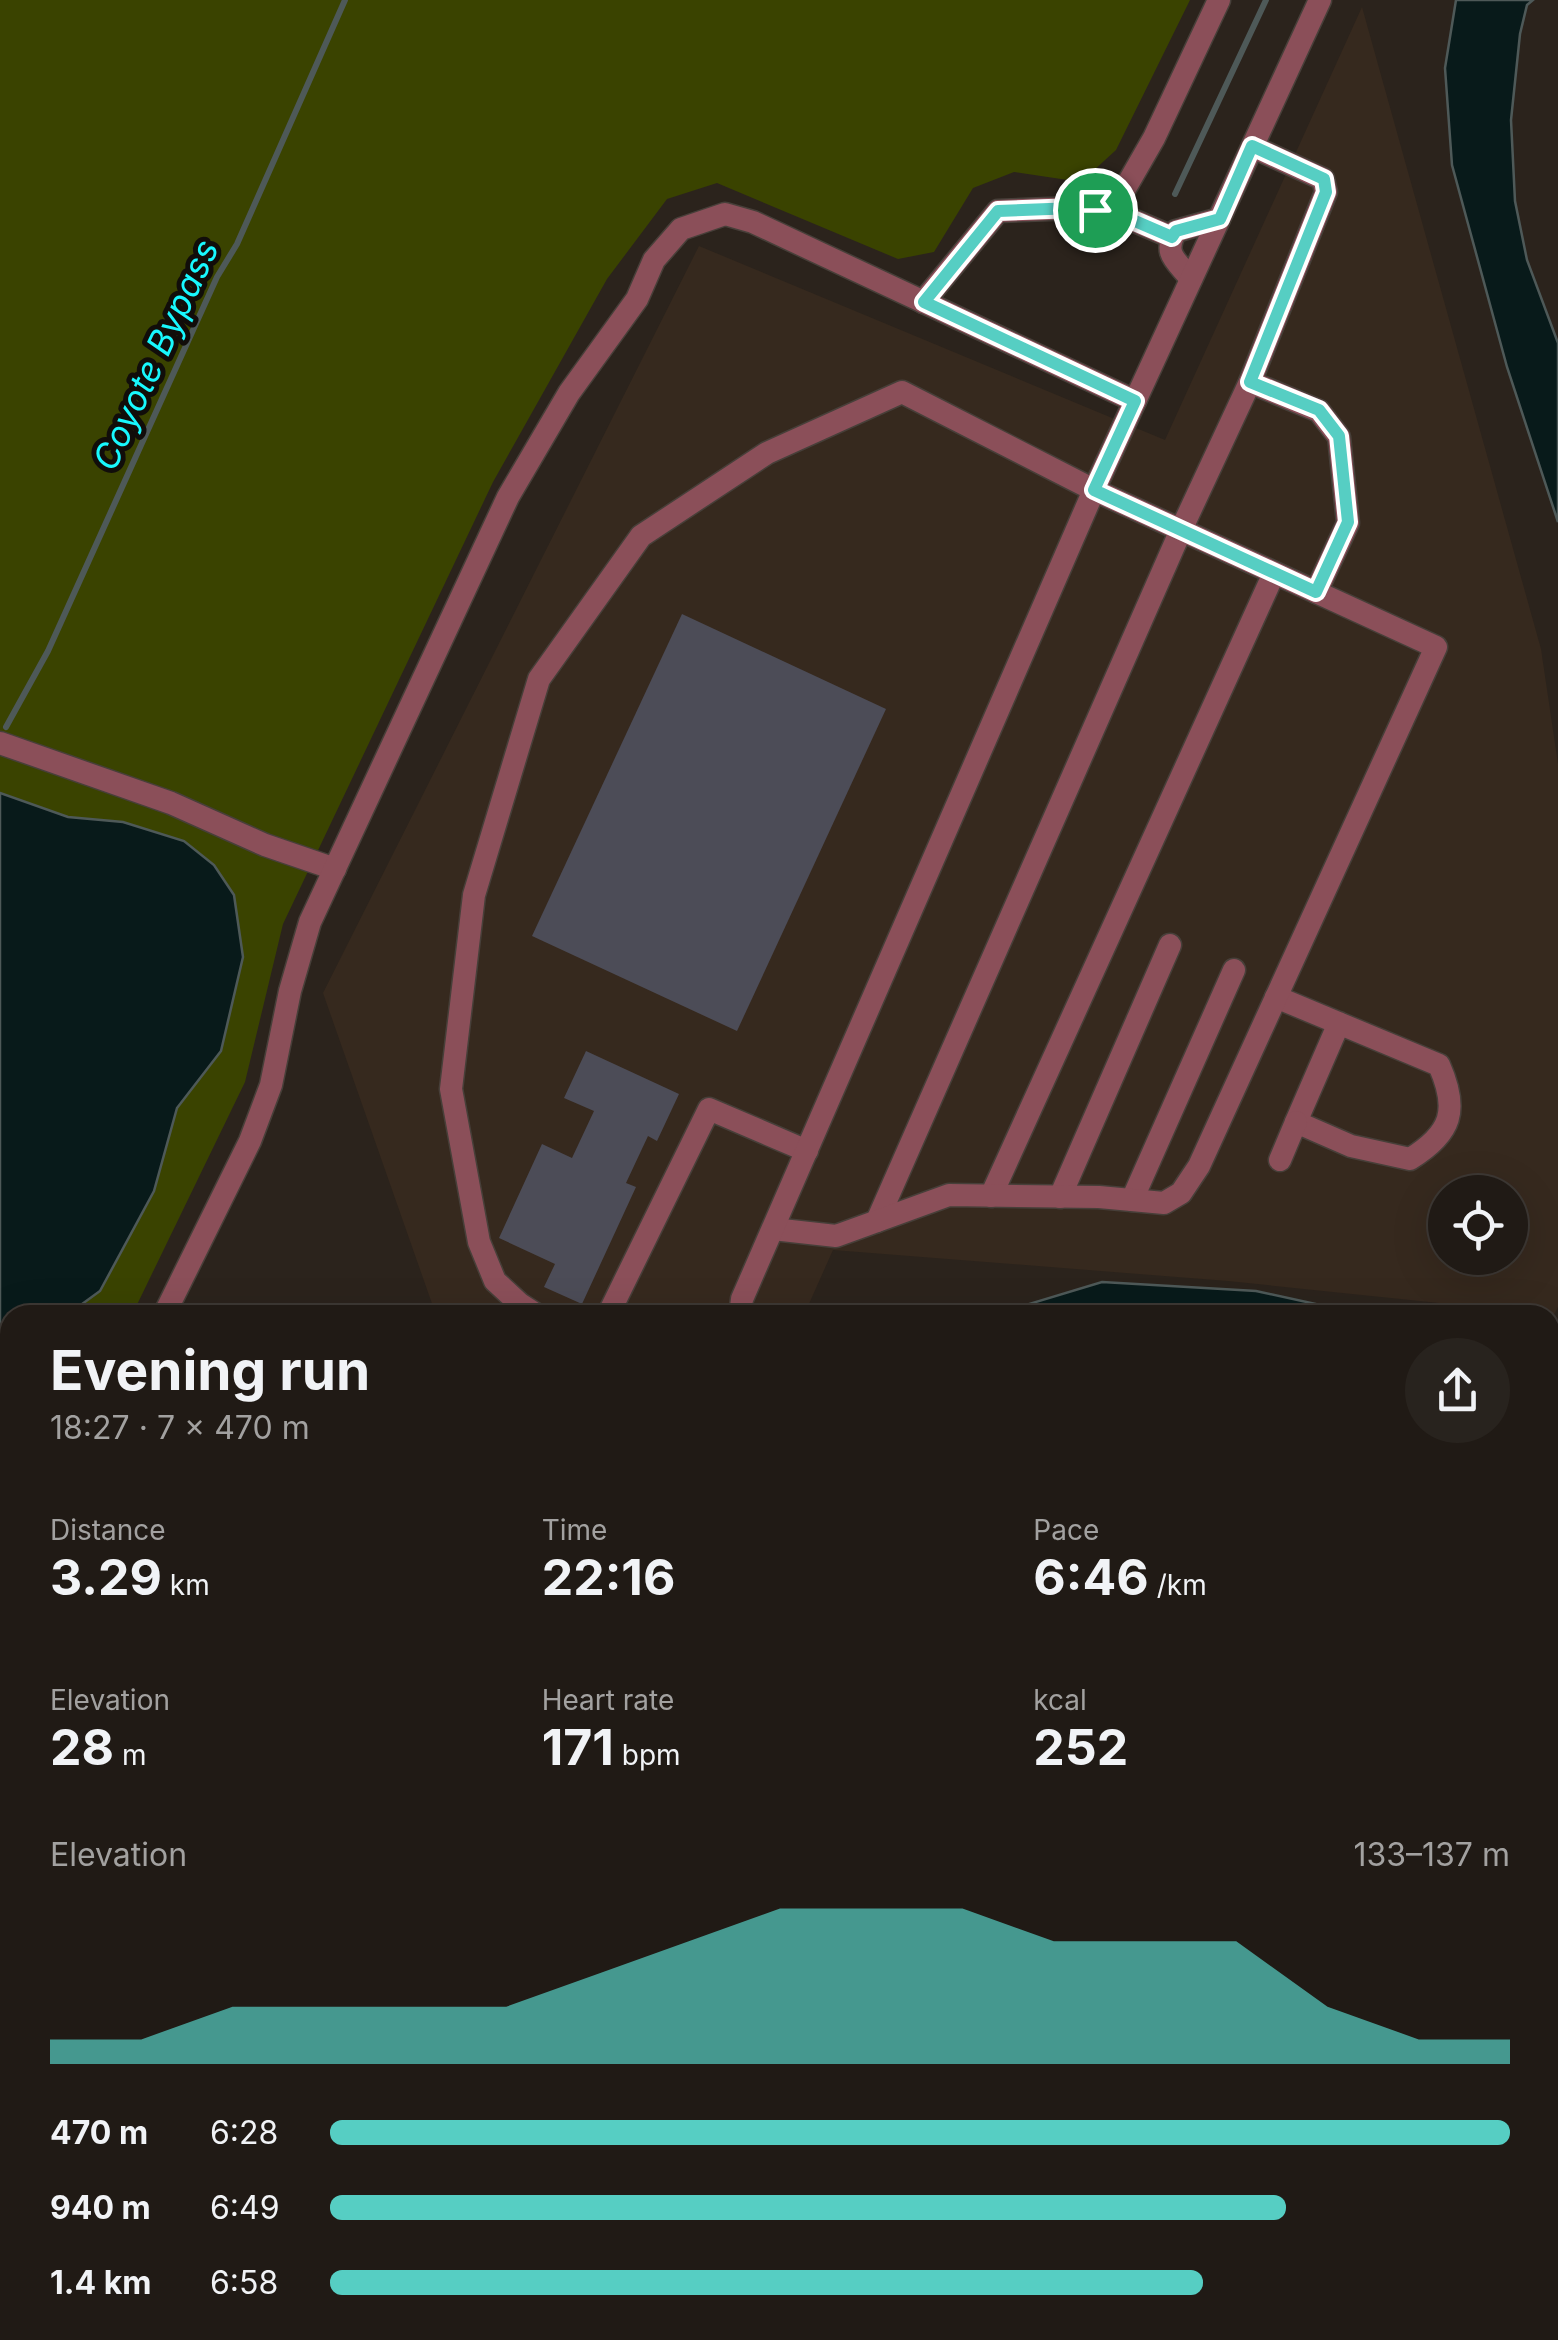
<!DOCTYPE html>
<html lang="en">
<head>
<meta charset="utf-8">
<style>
	body { margin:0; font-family:Inter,sans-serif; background:#28231e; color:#f1f3f6; height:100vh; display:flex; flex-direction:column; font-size:38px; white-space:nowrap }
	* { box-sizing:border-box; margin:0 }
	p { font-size:32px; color:#a2a1a0 }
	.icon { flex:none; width:55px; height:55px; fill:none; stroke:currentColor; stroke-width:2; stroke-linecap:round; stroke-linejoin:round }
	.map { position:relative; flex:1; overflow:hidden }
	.drawer { position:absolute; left:0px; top:1305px; width:1560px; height:1035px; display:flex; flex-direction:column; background:#201a15; border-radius:30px 30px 0 0; box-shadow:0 10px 40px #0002,0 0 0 2px #3d3834 }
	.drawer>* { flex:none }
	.buttons { position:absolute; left:1428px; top:1175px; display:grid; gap:20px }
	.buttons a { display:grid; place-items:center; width:100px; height:100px; border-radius:50%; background:#201a15; box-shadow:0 10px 40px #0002,0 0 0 2px #3d3834; font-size:50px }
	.pin { position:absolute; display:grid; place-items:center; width:85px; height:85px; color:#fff; margin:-42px; border:5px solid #fff; border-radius:50%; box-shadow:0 2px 10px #0007 }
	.round { display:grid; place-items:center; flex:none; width:105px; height:105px; border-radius:52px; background:#28231e }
	.overview { display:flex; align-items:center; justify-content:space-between; height:170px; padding:0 50px }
	h1 { font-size:55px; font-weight:700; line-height:75px }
	.stats { display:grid; grid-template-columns:repeat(3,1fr); gap:15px; height:170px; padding:10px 50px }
	.stats div { display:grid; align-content:center }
	.stats b { font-size:50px; font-weight:700 }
	.stats small { font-size:28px; font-weight:400 }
	.stats p { font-size:28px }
	.chart { height:280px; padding:20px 50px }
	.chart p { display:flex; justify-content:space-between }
	.chart svg { width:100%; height:180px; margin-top:10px; fill:#56cec3; opacity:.7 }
	ul { padding:0 50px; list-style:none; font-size:32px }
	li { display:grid; grid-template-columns:160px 120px 1fr; align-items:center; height:75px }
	li i { height:25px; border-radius:12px; background:#56cec3 }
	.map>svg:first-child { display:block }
	.built { fill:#36291e; fill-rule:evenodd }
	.green { fill:#3a4300 }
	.water { fill:#081a1a; stroke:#4e5958; stroke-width:2.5 }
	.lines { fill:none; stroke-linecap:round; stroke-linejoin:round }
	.stream { stroke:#4e5958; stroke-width:6 }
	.building { fill:#4c4c57 }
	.minor-casing { stroke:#473f39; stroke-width:25 }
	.major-casing { stroke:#473f39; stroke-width:28 }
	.highway-casing { stroke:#473f39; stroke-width:32 }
	.path { stroke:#79726c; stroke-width:4; stroke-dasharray:2.5 8; stroke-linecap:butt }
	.minor { stroke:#8b4f59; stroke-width:22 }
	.major { stroke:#f0758c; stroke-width:25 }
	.highway { stroke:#f79eab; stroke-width:30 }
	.route-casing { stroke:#fff; stroke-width:20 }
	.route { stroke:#56cec3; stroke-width:12 }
	.labels { text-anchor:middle; stroke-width:10; stroke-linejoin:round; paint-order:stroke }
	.water-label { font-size:35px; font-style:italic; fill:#18f8fe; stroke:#110d0a }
</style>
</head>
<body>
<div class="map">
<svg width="1558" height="2340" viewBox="0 0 1558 2340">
	<rect width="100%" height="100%" fill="#2b231c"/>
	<path class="built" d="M1362,7L1541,649L1558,764V1307L1554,1315L1228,1281L833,1250L804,1315H436L323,993L699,246L1165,440ZM1445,1192H1510V1258H1445Z"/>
	<path class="green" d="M0,0H1190L1116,150L1081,182L1014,172L973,188L934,252L898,259L717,183L667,199L607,279L493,482L283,924L245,1082L132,1315H10V1572L0,1595Z"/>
	<g class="water">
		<path d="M1456,0H1533L1527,5L1520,34L1511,120L1515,201L1527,260L1558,343V522L1507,367L1452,165L1445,68Z"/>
		<path d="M0,793L68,817L123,822L184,841L214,865L234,895L243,957L221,1051L177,1108L154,1191L100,1291L67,1315H10V1356L0,1363Z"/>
		<path d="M1102,1282L1256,1291L1366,1315H993Z"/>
		<path d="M0,1851L10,1857V1966L0,1960Z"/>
	</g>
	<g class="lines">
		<g class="stream">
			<path d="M1175,194L1266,0"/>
			<path d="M6,727L48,651L217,277L237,244L345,0"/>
			<path d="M1550,1506L1558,1504"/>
		</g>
	</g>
	<g class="building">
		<path d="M682,614L886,709L737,1031L532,936Z"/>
		<path d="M586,1051L679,1094L657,1141L648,1136L626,1183L636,1187L582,1304L544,1287L555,1264L499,1238L542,1144L572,1158L594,1111L564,1098Z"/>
	</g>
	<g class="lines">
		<defs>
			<g id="minor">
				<path d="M1253,147L1323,179L1326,192L1250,382L1319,411L1339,437L1348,523L1316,592"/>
				<path d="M1095,210L1123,192L1154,138L1219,0"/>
				<path d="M1191,279C1177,261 1162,254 1176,231L1219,219"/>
				<path d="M923,302L998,211L1075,208L1114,212L1172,237"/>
				<path d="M0,743L171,803L265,845L335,869"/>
				<path d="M1276,997L1439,1065C1459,1110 1452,1133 1410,1159L1351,1146L1296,1122L1339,1023"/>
				<path d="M1280,1160L1296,1122"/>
				<path d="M991,1196L1274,573"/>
				<path d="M1060,1197L1170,945"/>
				<path d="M1132,1200L1234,970"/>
				<path d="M877,1221L1181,530L1250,382"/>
				<path d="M164,1315L250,1141L271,1085L290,991L310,922L508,497L569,393L637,299L654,260L681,229L725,214L753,222L1135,401"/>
				<path d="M537,1315L520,1304L495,1281L479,1242L451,1089L474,895L539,679L641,536L767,453L902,392L1094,490L1436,647L1199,1166L1181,1193L1164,1203L1099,1197L949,1195L836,1236L773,1229"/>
				<path d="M608,1315L709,1109L807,1151"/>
				<path d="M740,1315L742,1299L1094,490L1320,0"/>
				<path d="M0,1552L10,1546"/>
			</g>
			<g id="major">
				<path d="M0,1771L10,1759"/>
				<path d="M0,1815L10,1803"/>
				<path d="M1550,2198L1558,2204"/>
				<path d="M132,2340L140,2330"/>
				<path d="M173,2340L179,2330"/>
			</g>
			<g id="highway">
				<path d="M0,2283L10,2279"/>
				<path d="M487,2330L490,2340"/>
				<path d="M578,2330L587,2340"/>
			</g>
		</defs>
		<use href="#minor" class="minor-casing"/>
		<use href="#major" class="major-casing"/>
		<use href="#highway" class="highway-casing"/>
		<g class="path">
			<path d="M1550,1488L1558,1483"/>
			<path d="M0,1668L10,1667"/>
			<path d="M1550,2120L1558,2127"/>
			<path d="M1550,2149L1558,2156"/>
		</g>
		<use href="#minor" class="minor"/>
		<use href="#major" class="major"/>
		<use href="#highway" class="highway"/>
	</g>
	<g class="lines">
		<defs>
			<path id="route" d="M1252,146L1324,179L1326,192L1250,382L1319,410L1339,436L1348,522L1316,592L1094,490L1135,401L924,302L998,211L1075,208L1114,212L1172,237L1176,231L1220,219Z"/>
		</defs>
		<use href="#route" class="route-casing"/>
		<use href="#route" class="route"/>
	</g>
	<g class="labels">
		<g class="water-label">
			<text transform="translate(156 355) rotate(-65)" y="12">Coyote Bypass</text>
		</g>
	</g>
</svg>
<div class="buttons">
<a><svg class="icon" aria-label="locate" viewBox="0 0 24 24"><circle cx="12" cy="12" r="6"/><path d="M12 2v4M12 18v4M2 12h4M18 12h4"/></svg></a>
</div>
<div class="pin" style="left:1095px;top:210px;background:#1e9e55"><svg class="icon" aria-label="arrive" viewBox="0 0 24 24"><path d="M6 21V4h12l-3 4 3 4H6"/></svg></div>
<section class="drawer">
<div class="overview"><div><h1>Evening run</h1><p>18:27 · 7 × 470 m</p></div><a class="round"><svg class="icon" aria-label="share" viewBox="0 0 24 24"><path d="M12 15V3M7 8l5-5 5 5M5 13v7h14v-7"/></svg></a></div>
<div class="stats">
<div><p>Distance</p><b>3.29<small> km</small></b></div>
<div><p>Time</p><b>22:16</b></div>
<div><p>Pace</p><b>6:46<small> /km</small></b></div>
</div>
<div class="stats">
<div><p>Elevation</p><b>28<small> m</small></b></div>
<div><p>Heart rate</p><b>171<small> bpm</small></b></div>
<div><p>kcal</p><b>252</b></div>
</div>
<div class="chart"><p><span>Elevation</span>133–137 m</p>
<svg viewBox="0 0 160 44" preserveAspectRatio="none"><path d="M0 44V38L10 38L20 30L30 30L40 30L50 30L60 22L70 14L80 6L90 6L100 6L110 14L120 14L130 14L140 30L150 38L160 38V44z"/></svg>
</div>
<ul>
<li><b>470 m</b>6:28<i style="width:100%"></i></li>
<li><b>940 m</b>6:49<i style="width:81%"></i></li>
<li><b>1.4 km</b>6:58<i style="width:74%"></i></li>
</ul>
</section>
</div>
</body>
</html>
